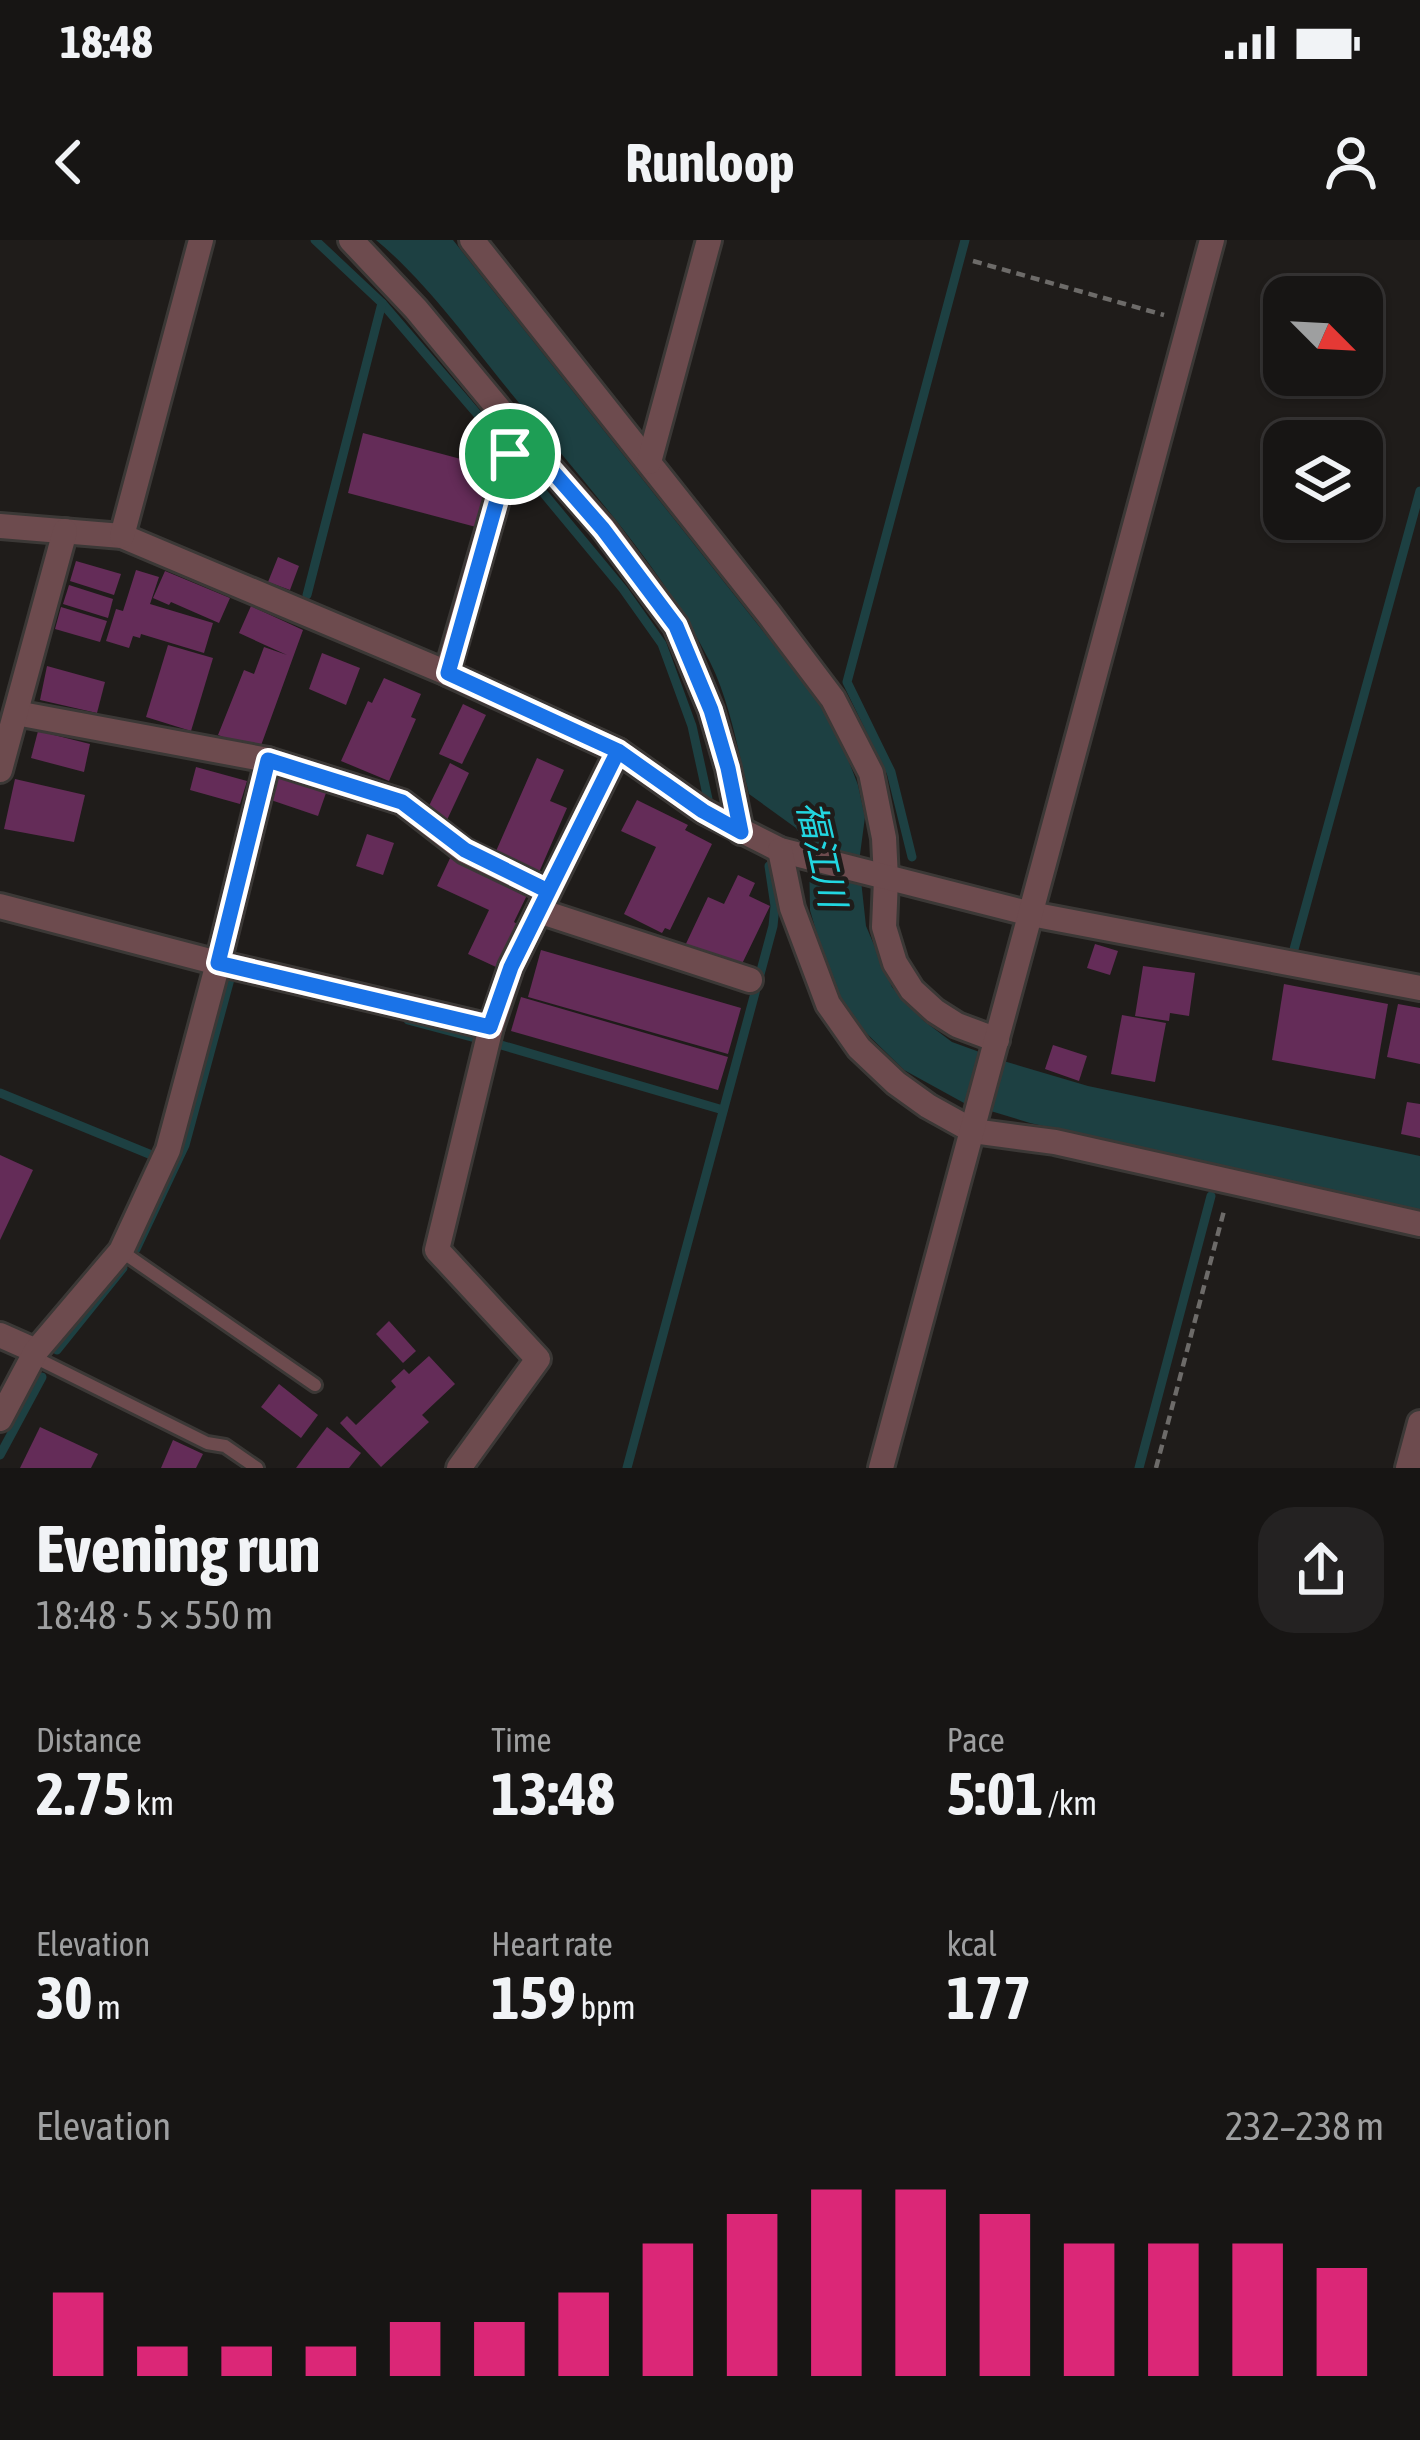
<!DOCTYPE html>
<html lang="en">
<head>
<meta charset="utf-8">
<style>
	body { margin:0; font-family:"Asap Condensed","Noto Sans JP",sans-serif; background:#242222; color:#f1f3f6; height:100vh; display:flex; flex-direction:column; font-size:45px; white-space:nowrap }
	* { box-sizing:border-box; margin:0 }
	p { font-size:39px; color:#9e9fa0 }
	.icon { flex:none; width:66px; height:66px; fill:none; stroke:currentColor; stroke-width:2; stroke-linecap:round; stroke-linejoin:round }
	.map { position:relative; height:1228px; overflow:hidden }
	.details { display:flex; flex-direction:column; background:#171514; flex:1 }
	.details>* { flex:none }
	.needle { width:78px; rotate:114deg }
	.buttons { position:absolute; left:1263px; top:36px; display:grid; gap:24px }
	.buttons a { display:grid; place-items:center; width:120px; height:120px; border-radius:24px; background:#171514; box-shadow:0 3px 9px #0004,0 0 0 3px #363434; font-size:60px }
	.pin { position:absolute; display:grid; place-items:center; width:102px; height:102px; color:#fff; margin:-51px; border:6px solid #fff; border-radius:50%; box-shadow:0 3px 12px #0007 }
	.round { display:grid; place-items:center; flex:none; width:126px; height:126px; border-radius:36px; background:#242222 }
	.headline { display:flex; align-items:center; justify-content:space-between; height:204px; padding:0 36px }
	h1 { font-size:66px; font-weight:700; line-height:90px }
	.metrics { display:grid; grid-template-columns:repeat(3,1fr); gap:18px; height:204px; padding:12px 36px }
	.metrics div { display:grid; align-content:center }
	.metrics b { font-size:60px; font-weight:700 }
	.metrics small { font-size:33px; font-weight:400 }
	.metrics p { font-size:33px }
	.chart { height:336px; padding:24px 36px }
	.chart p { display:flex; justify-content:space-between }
	.chart svg { width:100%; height:216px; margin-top:12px; stroke:#db2777; stroke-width:6 }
	.status { display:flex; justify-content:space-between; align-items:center; height:84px; padding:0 60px; background:#171514; direction:ltr }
	.status svg { height:33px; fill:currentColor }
	header { display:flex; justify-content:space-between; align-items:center; height:156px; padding:0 36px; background:#171514; font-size:54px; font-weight:700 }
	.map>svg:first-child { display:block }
	.water { fill:#1d4042 }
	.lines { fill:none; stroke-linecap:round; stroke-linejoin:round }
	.stream { stroke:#1d4042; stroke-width:9 }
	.building { fill:#642c58 }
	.lane-casing { stroke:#3b3836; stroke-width:18 }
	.street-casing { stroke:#3b3836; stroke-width:30 }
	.path { stroke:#6d6b69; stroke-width:4.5; stroke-dasharray:9 6; stroke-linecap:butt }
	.lane { stroke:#6d4b4e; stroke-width:12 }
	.street { stroke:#6d4b4e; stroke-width:24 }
	.route-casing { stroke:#fff; stroke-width:24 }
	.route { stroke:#1a73e8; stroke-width:15 }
	.labels { text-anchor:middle; stroke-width:9; stroke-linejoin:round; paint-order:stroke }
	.water-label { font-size:36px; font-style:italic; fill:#22d6e0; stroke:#1f1c1a }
</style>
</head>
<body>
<div class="status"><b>18:48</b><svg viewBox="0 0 49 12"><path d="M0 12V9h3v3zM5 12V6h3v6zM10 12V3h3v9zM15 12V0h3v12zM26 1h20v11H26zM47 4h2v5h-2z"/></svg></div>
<header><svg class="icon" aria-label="back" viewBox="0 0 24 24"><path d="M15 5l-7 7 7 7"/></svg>Runloop<svg class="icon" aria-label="person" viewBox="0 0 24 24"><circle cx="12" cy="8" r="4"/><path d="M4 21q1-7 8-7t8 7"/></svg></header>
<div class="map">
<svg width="1420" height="1228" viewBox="0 0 1420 1228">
	<rect width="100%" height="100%" fill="#1f1c1a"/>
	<path class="water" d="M376,0H453L832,478L858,545L865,577L859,622L866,686L892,747L924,781L952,802L1007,822L1088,846L1420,916V972L1030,883L964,863L904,830L860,787L832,746L810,670L809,610L796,588L749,554C738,511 730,462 710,422C661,325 584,243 515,158C474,108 426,41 376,0Z"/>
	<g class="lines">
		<g class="stream">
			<path d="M315,0L382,63L497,197"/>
			<path d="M516,220L623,349L662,404L692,486L708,559"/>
			<path d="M307,355L382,63"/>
			<path d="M912,617L891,532L847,442L965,0"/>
			<path d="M1293,713L1420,251"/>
			<path d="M408,780L479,799"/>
			<path d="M501,805L723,870"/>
			<path d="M0,853L154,916"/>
			<path d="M136,1009L185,905L230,739L242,734"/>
			<path d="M57,1110L123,1028"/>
			<path d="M0,1215L42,1137"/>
			<path d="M627,1228L773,686L775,666L769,626"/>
			<path d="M1139,1228L1211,956"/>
		</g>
	</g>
	<g class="building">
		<path d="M363,193L491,227L476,287L348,253Z"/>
		<path d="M278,317L299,326L290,350L268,342Z"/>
		<path d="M76,321L121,334L114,355L70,341Z"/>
		<path d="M136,330L159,337L150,364L213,383L204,413L141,394L140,398L133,396L129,408L106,401L116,369L123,371Z"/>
		<path d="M165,331L230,358L219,383L171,362L169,365L153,358Z"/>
		<path d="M69,345L113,359L108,378L63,364Z"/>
		<path d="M251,366L303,390L259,511L218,495L244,430L254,434L264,407L287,415L239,393Z"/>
		<path d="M61,367L107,381L100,402L55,389Z"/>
		<path d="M168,405L213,418L191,491L146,477Z"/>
		<path d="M322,413L360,428L346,465L309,449Z"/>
		<path d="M47,426L105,442L97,473L40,460Z"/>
		<path d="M384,438L421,454L411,477L416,479L389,541L341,521L368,461L372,463Z"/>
		<path d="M463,464L486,475L462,524L439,514Z"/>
		<path d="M38,491L90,504L84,532L31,518Z"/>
		<path d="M537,518L564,530L550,561L567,568L537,637L493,618Z"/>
		<path d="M450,523L469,533L447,580L427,570Z"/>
		<path d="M196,527L247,541L240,564L190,550Z"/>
		<path d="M276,532L327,550L318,576L268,559Z"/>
		<path d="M15,539L85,555L74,602L4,589Z"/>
		<path d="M637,560L688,585L685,590L712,604L670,690L665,688L662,693L624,674L656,607L621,591Z"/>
		<path d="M367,594L394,603L383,635L356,626Z"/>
		<path d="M452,614L529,651L514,682L517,684L496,727L468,714L489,670L437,646Z"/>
		<path d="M738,635L755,643L749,656L770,666L740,728L683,710L708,657L724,664Z"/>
		<path d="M1095,704L1118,711L1110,735L1087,728Z"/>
		<path d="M541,710L741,768L728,814L528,757Z"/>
		<path d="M1143,726L1195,733L1189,776L1170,773L1169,781L1135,776Z"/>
		<path d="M1284,744L1388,764L1375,839L1272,820Z"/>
		<path d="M521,757L728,817L718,850L511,791Z"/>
		<path d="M1398,764L1420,768V824L1387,817Z"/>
		<path d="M1122,775L1166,783L1155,842L1111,834Z"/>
		<path d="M1053,805L1087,816L1079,841L1045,829Z"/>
		<path d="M1407,862L1420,864V898L1401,894Z"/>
		<path d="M0,915L33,930L0,1000Z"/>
		<path d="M389,1081L416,1111L403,1123L376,1094Z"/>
		<path d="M429,1116L455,1144L422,1175L429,1182L381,1227L340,1183L347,1176L356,1185L396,1147L391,1141L404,1129L409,1134Z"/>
		<path d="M279,1144L318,1175L301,1198L261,1167Z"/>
		<path d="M40,1187L98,1214L91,1228H20Z"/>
		<path d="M327,1187L361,1213L349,1228H296Z"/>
		<path d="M173,1200L203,1214L196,1228H161Z"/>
	</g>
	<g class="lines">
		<defs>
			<g id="lane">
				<path d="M121,1011L315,1145"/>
				<path d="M34,1117L207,1203L225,1206L257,1228"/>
			</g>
			<g id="street">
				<path d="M351,0L416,69L518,192L603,288L676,386L711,470L728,528L741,592"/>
				<path d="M472,0L768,373L833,459L871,533L884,598L886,639L884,687L895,723L912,750L935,771L957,785L997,800"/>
				<path d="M649,222L709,0"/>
				<path d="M0,286L122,296L447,433L618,511L703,571L780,610L1031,674L1420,748"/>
				<path d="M122,296L201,0"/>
				<path d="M447,433L510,215L525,200"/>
				<path d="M16,473L268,520L402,562L465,611L548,651"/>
				<path d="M0,530L65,291"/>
				<path d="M780,610L792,668L828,764L859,808L896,843L928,866L973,891L1055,902L1420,984"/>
				<path d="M0,666L218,723L491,787"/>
				<path d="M539,671L750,740"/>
				<path d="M0,1095L36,1111"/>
				<path d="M0,1179L36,1111L121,1011L168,910L218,723L268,520"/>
				<path d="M459,1228L538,1119L437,1010L491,787L511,727L618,511"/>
				<path d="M881,1228L1212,0"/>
				<path d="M1408,1228L1420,1183"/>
			</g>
		</defs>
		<use href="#lane" class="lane-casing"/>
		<use href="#street" class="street-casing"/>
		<g class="path">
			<path d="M973,21L1164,75"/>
			<path d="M1156,1228L1225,967"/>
		</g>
		<use href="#lane" class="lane"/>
		<use href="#street" class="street"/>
	</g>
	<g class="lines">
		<defs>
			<path id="route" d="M510,214L448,433L618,511L511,727L490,787L218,723L268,520L402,562L465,610L548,651L618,511L703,571L741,592L728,528L711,470L676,386L603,289L525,200L510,214"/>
		</defs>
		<use href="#route" class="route-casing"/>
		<use href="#route" class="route"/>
	</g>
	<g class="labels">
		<g class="water-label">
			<text transform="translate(822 614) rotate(77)" y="13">福江川</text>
		</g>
	</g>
</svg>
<div class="buttons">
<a><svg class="needle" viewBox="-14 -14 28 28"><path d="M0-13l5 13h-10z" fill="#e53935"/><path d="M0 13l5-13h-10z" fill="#9e9fa0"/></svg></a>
<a><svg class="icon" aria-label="layers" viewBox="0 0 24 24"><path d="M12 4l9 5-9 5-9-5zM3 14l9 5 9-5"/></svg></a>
</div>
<div class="pin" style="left:510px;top:214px;background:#1e9e55"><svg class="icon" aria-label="arrive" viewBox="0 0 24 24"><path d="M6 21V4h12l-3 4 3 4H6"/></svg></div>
</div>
<section class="details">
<div class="headline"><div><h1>Evening run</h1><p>18:48 · 5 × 550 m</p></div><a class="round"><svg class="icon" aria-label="share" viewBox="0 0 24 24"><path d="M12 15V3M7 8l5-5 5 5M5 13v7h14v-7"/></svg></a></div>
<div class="metrics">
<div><p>Distance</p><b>2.75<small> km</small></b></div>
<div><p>Time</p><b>13:48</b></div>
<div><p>Pace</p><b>5:01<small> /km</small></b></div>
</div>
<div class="metrics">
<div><p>Elevation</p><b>30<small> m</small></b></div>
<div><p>Heart rate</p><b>159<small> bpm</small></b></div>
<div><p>kcal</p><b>177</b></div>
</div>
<div class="chart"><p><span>Elevation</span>232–238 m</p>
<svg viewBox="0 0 160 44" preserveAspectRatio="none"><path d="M5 44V27M15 44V38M25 44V38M35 44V38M45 44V33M55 44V33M65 44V27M75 44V17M85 44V11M95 44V6M105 44V6M115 44V11M125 44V17M135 44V17M145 44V17M155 44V22"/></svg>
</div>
</section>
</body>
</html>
